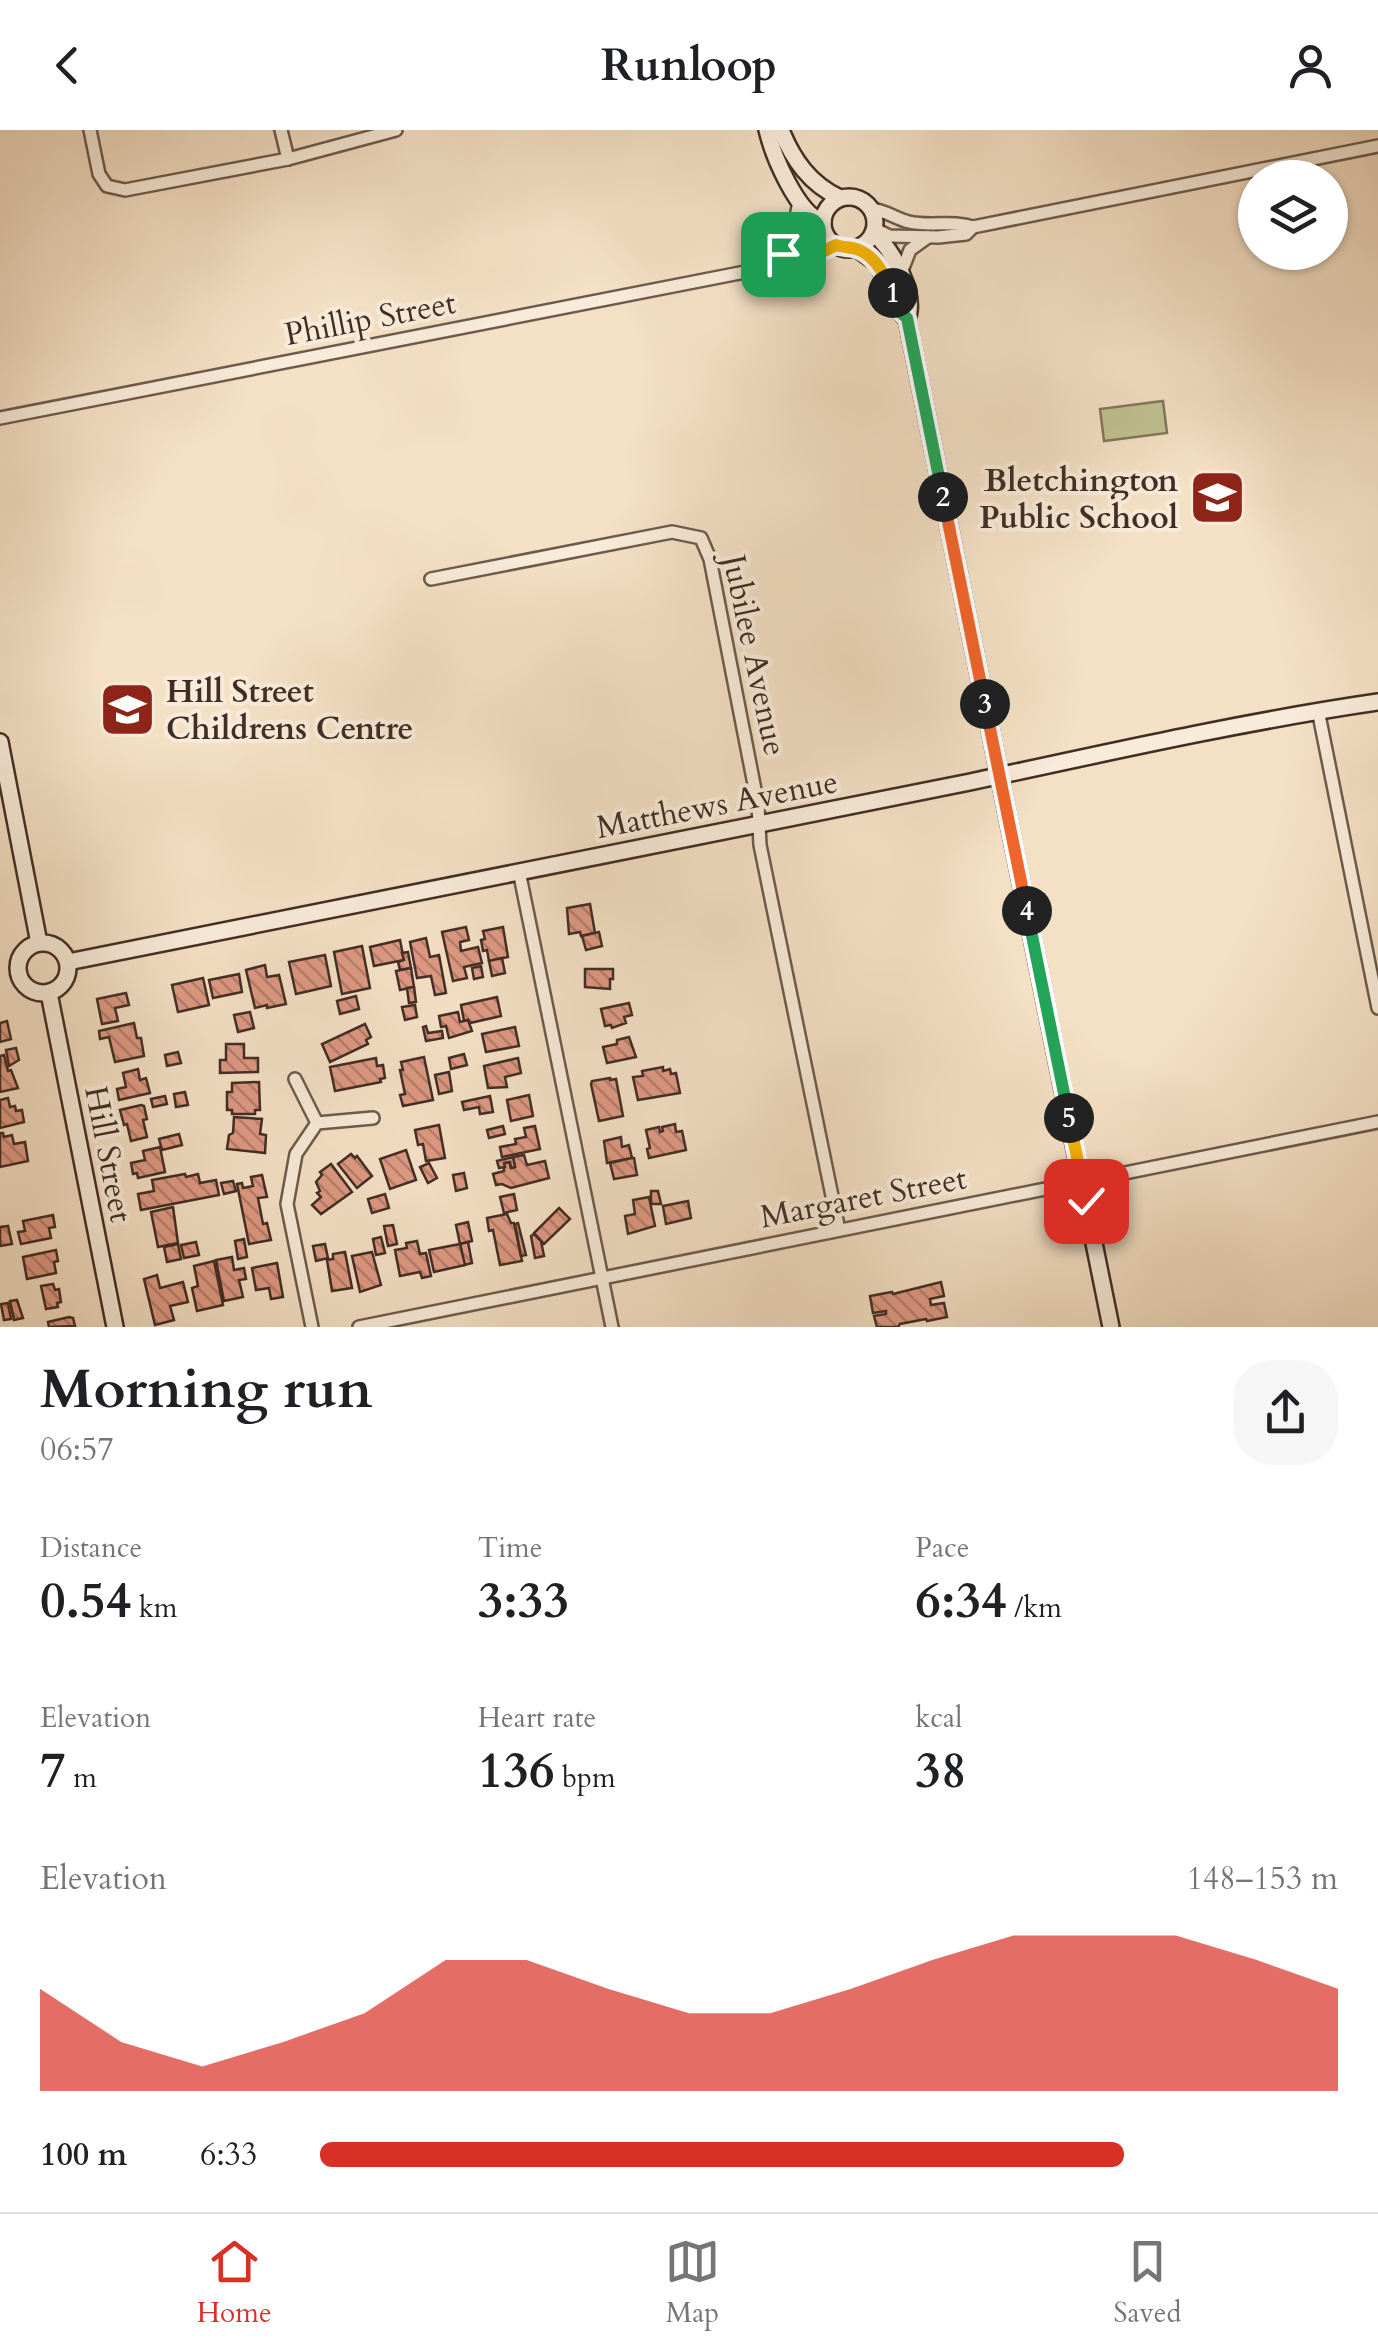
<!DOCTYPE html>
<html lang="en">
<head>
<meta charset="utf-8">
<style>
	body { margin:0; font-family:Cardo,serif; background:#f6f6f6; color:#202124; height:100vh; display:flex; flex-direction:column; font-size:38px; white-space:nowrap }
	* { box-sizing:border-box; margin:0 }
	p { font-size:32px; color:#757577 }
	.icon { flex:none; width:55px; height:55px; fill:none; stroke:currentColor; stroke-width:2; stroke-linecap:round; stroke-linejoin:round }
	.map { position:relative; height:1197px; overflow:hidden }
	.sheet { display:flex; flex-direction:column; background:#fff; flex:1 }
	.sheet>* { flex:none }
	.fabs { position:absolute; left:1238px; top:30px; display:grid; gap:20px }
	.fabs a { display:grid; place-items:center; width:110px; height:110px; border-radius:50%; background:#fff; box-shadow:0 2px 8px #0004; font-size:50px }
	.pin { position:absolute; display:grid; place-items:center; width:85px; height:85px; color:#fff; margin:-42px; border-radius:20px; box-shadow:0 5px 15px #0006 }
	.km { position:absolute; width:50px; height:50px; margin:-25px; border-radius:50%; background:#222; color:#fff; font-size:28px; line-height:50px; text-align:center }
	.round { display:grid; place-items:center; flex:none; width:105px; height:105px; border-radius:40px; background:#f6f6f6 }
	.headline { display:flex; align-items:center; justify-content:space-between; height:170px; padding:0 40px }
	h1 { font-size:55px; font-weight:800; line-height:75px }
	.figures { display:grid; grid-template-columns:repeat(3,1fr); gap:15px; height:170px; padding:10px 40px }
	.figures div { display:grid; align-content:center }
	.figures b { font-size:50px; font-weight:800 }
	.figures small { font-size:28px; font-weight:400 }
	.figures p { font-size:28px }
	.chart { height:280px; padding:20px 40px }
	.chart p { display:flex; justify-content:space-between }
	.chart svg { width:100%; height:180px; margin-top:10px; fill:#d93025; opacity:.7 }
	ul { padding:0 40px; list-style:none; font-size:32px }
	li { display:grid; grid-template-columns:160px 120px 1fr; align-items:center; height:75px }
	li i { height:25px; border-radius:12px; background:#d93025 }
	header { display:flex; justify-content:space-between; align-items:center; height:130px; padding:0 40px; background:#fff; font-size:45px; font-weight:800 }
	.tab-bar { display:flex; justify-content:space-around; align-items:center; height:140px; border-top:2px solid #e0e0e0; background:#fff; font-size:28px; color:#757577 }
	.tab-bar a { display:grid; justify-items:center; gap:5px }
	.tab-bar .active { color:#d93025 }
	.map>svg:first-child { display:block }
	.park { fill:#c1c191; stroke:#82775b; stroke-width:2.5 }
	.building { fill:url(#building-back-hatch); stroke:#422d25; stroke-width:2.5 }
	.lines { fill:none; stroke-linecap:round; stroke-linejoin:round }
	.street-casing { stroke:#6e5a4d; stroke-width:16 }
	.secondary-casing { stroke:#422d25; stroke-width:20 }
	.street { stroke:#f8ebd9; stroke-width:11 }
	.secondary { stroke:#f8ebd9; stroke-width:15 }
	.split-1-casing { stroke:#fff; stroke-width:20 }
	.split-2-casing { stroke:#fff; stroke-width:20 }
	.split-3-casing { stroke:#fff; stroke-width:20 }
	.split-4-casing { stroke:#fff; stroke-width:20 }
	.split-5-casing { stroke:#fff; stroke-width:20 }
	.split-6-casing { stroke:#fff; stroke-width:20 }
	.split-1 { stroke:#f5b400; stroke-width:12 }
	.split-2 { stroke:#22a559; stroke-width:12 }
	.split-3 { stroke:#f0652b; stroke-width:12 }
	.split-4 { stroke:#f0652b; stroke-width:12 }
	.split-5 { stroke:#22a559; stroke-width:12 }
	.split-6 { stroke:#f5b400; stroke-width:12 }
	.labels { text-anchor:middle; stroke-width:8; stroke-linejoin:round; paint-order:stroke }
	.street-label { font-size:32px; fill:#422d25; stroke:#f8ebd9 }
	.poi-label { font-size:32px; font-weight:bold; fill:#422d25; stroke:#f8ebd9; text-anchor:end }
</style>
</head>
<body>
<header><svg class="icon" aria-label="back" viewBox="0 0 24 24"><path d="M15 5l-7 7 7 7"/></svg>Runloop<svg class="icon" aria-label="person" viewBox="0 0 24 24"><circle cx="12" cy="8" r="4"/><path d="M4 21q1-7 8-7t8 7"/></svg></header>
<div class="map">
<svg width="1378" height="1197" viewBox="0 0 1378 1197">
	<defs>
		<pattern id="building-back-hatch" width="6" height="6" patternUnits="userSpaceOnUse" patternTransform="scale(2.5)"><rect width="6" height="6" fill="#de9983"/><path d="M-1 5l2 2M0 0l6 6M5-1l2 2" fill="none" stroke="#b67d6b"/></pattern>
	</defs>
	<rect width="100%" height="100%" fill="#f4e0c5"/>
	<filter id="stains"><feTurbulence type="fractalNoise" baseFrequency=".002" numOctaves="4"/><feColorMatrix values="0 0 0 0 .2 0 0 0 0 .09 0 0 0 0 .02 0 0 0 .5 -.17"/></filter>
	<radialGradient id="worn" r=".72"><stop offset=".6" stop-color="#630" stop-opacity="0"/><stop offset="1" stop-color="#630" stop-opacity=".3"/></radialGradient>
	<path class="park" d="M1163,271L1167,303L1104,311L1100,279Z"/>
	<g class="building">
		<path d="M590,774L595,803L581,806L580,802L569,804L567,778Z"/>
		<path d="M466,797L469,810L460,812L461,821L478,817L482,833L464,837L467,848L453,851L442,802Z"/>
		<path d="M503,797L508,827L489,831L487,820L483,821L481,810L485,809L483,801Z"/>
		<path d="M599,802L602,816L586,820L582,806Z"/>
		<path d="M426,808L430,827L439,825L446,863L435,865L431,846L417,848L410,812Z"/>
		<path d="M400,810L404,830L374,836L370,817Z"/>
		<path d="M362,816L370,858L342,864L334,822Z"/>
		<path d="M408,822L411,838L400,840L398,832L404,830L402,823Z"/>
		<path d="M325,825L331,856L296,864L289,832Z"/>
		<path d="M502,828L505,843L492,846L489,831Z"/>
		<path d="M265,835L267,847L279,845L286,874L267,878V875L255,878L246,840Z"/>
		<path d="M481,836L483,847L474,849L472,838Z"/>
		<path d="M411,838L414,857L400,860L396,841Z"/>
		<path d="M585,839H613V849H610V859L585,857Z"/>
		<path d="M239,844L242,862L213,868L209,850Z"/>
		<path d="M203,848L209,875L178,882L172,855Z"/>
		<path d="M414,857L416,872L409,873L407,858Z"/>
		<path d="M126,863L129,875L115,878L118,891L102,894L97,869Z"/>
		<path d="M356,866L359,879L340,884L337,871Z"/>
		<path d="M497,867L501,886L470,893L468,890L464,891L461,875Z"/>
		<path d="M629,873L632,885L624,887L626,893L612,898L611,895L605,896L601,879Z"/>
		<path d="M415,875L417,887L405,890L402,877Z"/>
		<path d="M250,882L254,898L238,902L234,885Z"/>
		<path d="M458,882L460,892L468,890L472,901L449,908L446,896L441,897L439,886Z"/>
		<path d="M7,891L11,909L0,912V893Z"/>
		<path d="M134,893L137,908H141L144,926L115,932L109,907L100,909L99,901Z"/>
		<path d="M365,894L371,907L366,910L368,914L330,932L322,914Z"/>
		<path d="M426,896L428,903L442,901L443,908L426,911L423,897Z"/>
		<path d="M515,897L519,916L486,922L482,904Z"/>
		<path d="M629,907L636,927L607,933L603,917L617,914V910Z"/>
		<path d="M226,914H244V928H258V942L220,943V930H226Z"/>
		<path d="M16,918L19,930L9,936L6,920Z"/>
		<path d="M178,922L181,933L167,936L165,925Z"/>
		<path d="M464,924L467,935L451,939L449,928Z"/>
		<path d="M4,925L8,941L11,940L18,958L0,962V926Z"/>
		<path d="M424,927L433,970L403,976L400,965L405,964L400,940H403L401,932Z"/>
		<path d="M376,928L377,936L383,935L385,948L380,949L381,952L335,961L330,937Z"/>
		<path d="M518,928L521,943L505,947L507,957L488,958L484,936Z"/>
		<path d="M663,937V941L670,939L671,944L676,943L680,963L638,970L633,947L643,946L642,941Z"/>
		<path d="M138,939L140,950L146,948L150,963L119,970L117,959L126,957L123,943Z"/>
		<path d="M449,942L452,961L439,964L435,945Z"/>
		<path d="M610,948V950L616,949L623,986L599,991L591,954L592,951Z"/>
		<path d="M259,952L260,980H255V984H232V980H227V962H232V953Z"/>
		<path d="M185,962L188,975L176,977L174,964Z"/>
		<path d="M529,965L533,986L511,991L507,970Z"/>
		<path d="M165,966L167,974L153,977L151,969Z"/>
		<path d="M490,966L493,982L480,984L479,977L464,980L462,972Z"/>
		<path d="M8,968L10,977L15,976L16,981L22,980L24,992L0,998V970Z"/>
		<path d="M141,975L144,976L147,989L143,990L147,1007L131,1011L127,994L124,995L120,980Z"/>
		<path d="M234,987L262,989L260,1004L266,1005L265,1023L227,1019L229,1005L233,1003Z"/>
		<path d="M675,994L676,1002L682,1001L686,1020L649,1028L647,1019L650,1018L646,1000L659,997L660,1002L663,1001L662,997Z"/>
		<path d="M439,995L445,1028L426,1031L423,1014L418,1015L415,1000Z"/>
		<path d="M503,996L505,1004L489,1008L487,1000Z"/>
		<path d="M535,996L540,1019L502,1027L500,1017L516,1014L515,1009L526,1007L524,998Z"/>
		<path d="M0,1003H3L4,1007L12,1005L14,1014L25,1012L28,1031L0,1037Z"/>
		<path d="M179,1004L182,1015L162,1020L159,1009Z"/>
		<path d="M621,1007L622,1017L629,1015L632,1028L607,1033L604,1011Z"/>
		<path d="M160,1017L165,1042L138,1048L137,1043L133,1044L131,1033L145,1030L143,1021Z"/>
		<path d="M406,1020L416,1050L390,1059L380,1029Z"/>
		<path d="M351,1024L355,1028L357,1026L372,1046L357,1058L338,1034Z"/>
		<path d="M524,1025L527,1035L545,1031L549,1048L511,1058L502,1054L496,1055L493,1044L504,1041V1033L510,1032L511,1038L515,1037L513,1027Z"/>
		<path d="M513,1027L515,1037L511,1038L510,1032L504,1033L505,1037L499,1038L497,1031Z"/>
		<path d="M632,1028H634L637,1045L614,1049L610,1033Z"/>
		<path d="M429,1033L437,1048L428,1053L420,1037Z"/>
		<path d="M331,1034L352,1062L321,1084L312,1075L321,1067L317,1063L320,1061L316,1052L322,1045L320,1042Z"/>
		<path d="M464,1043L467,1058L456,1061L453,1045Z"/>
		<path d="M185,1044L186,1047L198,1044L200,1053L216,1050L219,1065L141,1080L138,1064L154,1061L152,1050Z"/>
		<path d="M262,1045L267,1067L258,1068L263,1094L267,1093L271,1110L249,1114L237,1054L242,1053L243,1058L253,1056L251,1047Z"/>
		<path d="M233,1051L236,1061L224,1064L221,1053Z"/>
		<path d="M651,1061H658L661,1074H651Z"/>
		<path d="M385,1064L389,1078L372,1083L368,1069Z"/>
		<path d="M514,1064L517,1080L504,1083L500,1067Z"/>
		<path d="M649,1067L655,1096L628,1104L625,1086L635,1084L633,1070Z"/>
		<path d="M688,1071L691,1088L666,1094L663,1076Z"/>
		<path d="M173,1077L178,1113L158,1117L151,1082Z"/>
		<path d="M559,1078L570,1089L544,1114L534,1103Z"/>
		<path d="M507,1084L511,1093H514L522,1131L500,1135L493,1100L489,1101L487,1088Z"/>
		<path d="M53,1085L55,1097L49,1098L51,1108L21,1114L18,1102L25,1101L23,1091Z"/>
		<path d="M468,1092L472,1111L460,1114L456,1095Z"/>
		<path d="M518,1093L526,1125L521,1126L515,1094Z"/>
		<path d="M393,1095L397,1114L388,1116L384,1096Z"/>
		<path d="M8,1096L12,1114L0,1116V1097Z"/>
		<path d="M534,1104L541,1111L544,1126L535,1128L531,1106Z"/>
		<path d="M381,1107L385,1123L376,1125L373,1109Z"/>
		<path d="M244,1109L247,1127L238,1129L235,1111Z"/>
		<path d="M417,1111L420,1124L426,1123L431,1146L422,1148L420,1142L400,1146L395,1120L407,1118L406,1113Z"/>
		<path d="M196,1112L199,1125L184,1128L181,1115Z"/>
		<path d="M468,1112L472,1133L464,1135L460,1114Z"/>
		<path d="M178,1114L181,1129L167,1132L164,1117Z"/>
		<path d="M325,1114L328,1128L316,1131L313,1116Z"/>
		<path d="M460,1114L465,1135L434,1142L429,1120Z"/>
		<path d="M56,1120L58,1131L54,1132L56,1143L27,1149L23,1127Z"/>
		<path d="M345,1122L352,1158L332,1161L327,1130L333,1129V1124Z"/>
		<path d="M372,1122L381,1155L360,1162L352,1126Z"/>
		<path d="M232,1127L234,1140L244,1138L246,1149L239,1150L243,1167L224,1171L216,1130Z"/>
		<path d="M214,1131L223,1175L197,1181L192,1158L198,1156L194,1136Z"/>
		<path d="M277,1133L283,1167L271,1169L269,1158L256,1160L252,1138Z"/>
		<path d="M157,1145L160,1158L183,1152L188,1172L170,1176L174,1190L155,1195L144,1149Z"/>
		<path d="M941,1152L944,1166L930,1169L931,1175L944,1173L947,1187L927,1191L926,1189L900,1194L898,1197H877L874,1186L886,1184V1181L873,1183L870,1166L892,1162L893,1164Z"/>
		<path d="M53,1154L55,1160L59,1159L61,1172L57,1173L58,1177L46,1179L41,1156Z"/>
		<path d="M17,1170L23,1188L14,1190L10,1171Z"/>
		<path d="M8,1173L11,1189L4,1190L1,1174Z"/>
		<path d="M69,1187L73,1188L75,1196L49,1197L48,1192Z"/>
	</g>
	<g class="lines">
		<defs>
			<g id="street">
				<path d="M90,0L99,44L107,56L125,60L288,29L396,0"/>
				<path d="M281,0L288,29"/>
				<path d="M871,79C885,80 896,89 909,92C930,97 953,90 973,97"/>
				<path d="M875,99L889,106L938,107L966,104L973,97L1378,16"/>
				<path d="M790,120L799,71"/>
				<path d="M750,141L754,135L783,124L823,96"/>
				<path d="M901,143L910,120L928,107"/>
				<path d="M0,288L750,141L756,145L809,129L836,115"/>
				<path d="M431,449L672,402L701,408L710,429L758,675L760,715L839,1100"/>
				<path d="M1318,580L1378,878"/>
				<path d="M519,741L612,1197"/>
				<path d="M295,949L317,993"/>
				<path d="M312,1197L287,1074L296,1024L317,993L373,988"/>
				<path d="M359,1197L1378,992"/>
			</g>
			<g id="secondary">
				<path d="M767,0C773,25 797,84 823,92"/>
				<path d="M781,0C793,30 810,54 840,68"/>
				<circle cx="849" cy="93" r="26"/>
				<path d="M873,103C892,117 917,165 907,189L1111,1197"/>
				<path d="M856,118L878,134L900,182L907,189"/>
				<path d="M0,612L39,813"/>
				<circle cx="43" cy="838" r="25"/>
				<path d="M68,832L970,652C1105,623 1241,592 1378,572"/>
				<path d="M49,863L115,1197"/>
			</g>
		</defs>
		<use href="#street" class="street-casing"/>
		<use href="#secondary" class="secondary-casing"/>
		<use href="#street" class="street"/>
		<use href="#secondary" class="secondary"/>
	</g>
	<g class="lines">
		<defs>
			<path id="split-1" d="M783,124L754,135L750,141L756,144C784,138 810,129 836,115C841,117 847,117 853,118C875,123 884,145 893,163"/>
			<path id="split-2" d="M893,163L900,182L907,188L943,367"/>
			<path id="split-3" d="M943,367L985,574"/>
			<path id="split-4" d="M985,574L1027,781"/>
			<path id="split-5" d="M1027,781L1069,988"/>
			<path id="split-6" d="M1069,988L1086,1071"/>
		</defs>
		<use href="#split-1" class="split-1-casing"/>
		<use href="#split-2" class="split-2-casing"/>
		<use href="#split-3" class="split-3-casing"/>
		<use href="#split-4" class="split-4-casing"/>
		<use href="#split-5" class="split-5-casing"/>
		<use href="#split-6" class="split-6-casing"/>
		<use href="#split-1" class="split-1"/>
		<use href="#split-2" class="split-2"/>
		<use href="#split-3" class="split-3"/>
		<use href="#split-4" class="split-4"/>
		<use href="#split-5" class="split-5"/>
		<use href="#split-6" class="split-6"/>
	</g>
	<defs>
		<symbol id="school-square" viewBox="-11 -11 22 22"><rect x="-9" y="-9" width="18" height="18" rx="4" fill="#8f2418" stroke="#f8ebd9"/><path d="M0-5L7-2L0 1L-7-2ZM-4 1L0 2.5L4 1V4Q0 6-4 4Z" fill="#fff"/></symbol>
	</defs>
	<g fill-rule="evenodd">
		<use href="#school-square" x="1186" y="336" width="63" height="63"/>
		<use href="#school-square" x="96" y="548" width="63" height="63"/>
	</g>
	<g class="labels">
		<g class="street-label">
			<text transform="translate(370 188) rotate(-11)" y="11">Phillip Street</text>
			<text transform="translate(755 525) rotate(78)" y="11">Jubilee Avenue</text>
			<text transform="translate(717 674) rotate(-11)" y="11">Matthews Avenue</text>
			<text transform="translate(109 1024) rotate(79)" y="11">Hill Street</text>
			<text transform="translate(863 1067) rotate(-11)" y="11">Margaret Street</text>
		</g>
		<g class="poi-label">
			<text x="1178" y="361">Bletchington<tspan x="1178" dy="37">Public School</tspan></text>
			<text x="166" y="572" text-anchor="start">Hill Street<tspan x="166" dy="37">Childrens Centre</tspan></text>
		</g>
	</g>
	<rect width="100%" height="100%" filter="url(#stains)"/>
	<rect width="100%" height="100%" fill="url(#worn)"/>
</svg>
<div class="fabs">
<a><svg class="icon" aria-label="layers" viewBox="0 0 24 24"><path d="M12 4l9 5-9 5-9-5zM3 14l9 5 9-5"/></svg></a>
</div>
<div class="pin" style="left:783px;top:124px;background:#1e9e55"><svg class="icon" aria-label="arrive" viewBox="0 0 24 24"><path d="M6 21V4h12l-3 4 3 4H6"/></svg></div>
<div class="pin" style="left:1086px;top:1071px;background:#d93025"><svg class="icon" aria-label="check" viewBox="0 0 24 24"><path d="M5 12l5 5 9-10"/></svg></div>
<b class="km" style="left:893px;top:163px">1</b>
<b class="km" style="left:943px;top:367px">2</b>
<b class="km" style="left:985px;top:574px">3</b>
<b class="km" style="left:1027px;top:781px">4</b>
<b class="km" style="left:1069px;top:988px">5</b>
</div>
<section class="sheet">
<div class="headline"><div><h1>Morning run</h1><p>06:57</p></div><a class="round"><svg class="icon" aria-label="share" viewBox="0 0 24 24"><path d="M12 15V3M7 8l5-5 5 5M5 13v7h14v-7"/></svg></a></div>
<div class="figures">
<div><p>Distance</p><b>0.54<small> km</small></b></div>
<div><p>Time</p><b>3:33</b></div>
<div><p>Pace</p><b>6:34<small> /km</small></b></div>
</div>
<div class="figures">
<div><p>Elevation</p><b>7<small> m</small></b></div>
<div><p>Heart rate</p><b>136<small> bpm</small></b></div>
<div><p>kcal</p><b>38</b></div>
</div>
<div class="chart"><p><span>Elevation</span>148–153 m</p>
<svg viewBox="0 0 160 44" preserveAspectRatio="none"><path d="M0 44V19L10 32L20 38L30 32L40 25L50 12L60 12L70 19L80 25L90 25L100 19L110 12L120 6L130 6L140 6L150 12L160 19V44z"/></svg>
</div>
<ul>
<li><b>100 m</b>6:33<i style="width:79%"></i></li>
</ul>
</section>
<nav class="tab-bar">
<a class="active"><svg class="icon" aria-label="home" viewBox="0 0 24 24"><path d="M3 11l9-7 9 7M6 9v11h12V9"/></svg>Home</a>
<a><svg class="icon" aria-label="map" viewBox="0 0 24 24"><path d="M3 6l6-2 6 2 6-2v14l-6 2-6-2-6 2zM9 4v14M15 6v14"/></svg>Map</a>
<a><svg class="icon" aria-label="saved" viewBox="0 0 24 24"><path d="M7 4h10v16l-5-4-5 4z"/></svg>Saved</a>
</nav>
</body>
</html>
